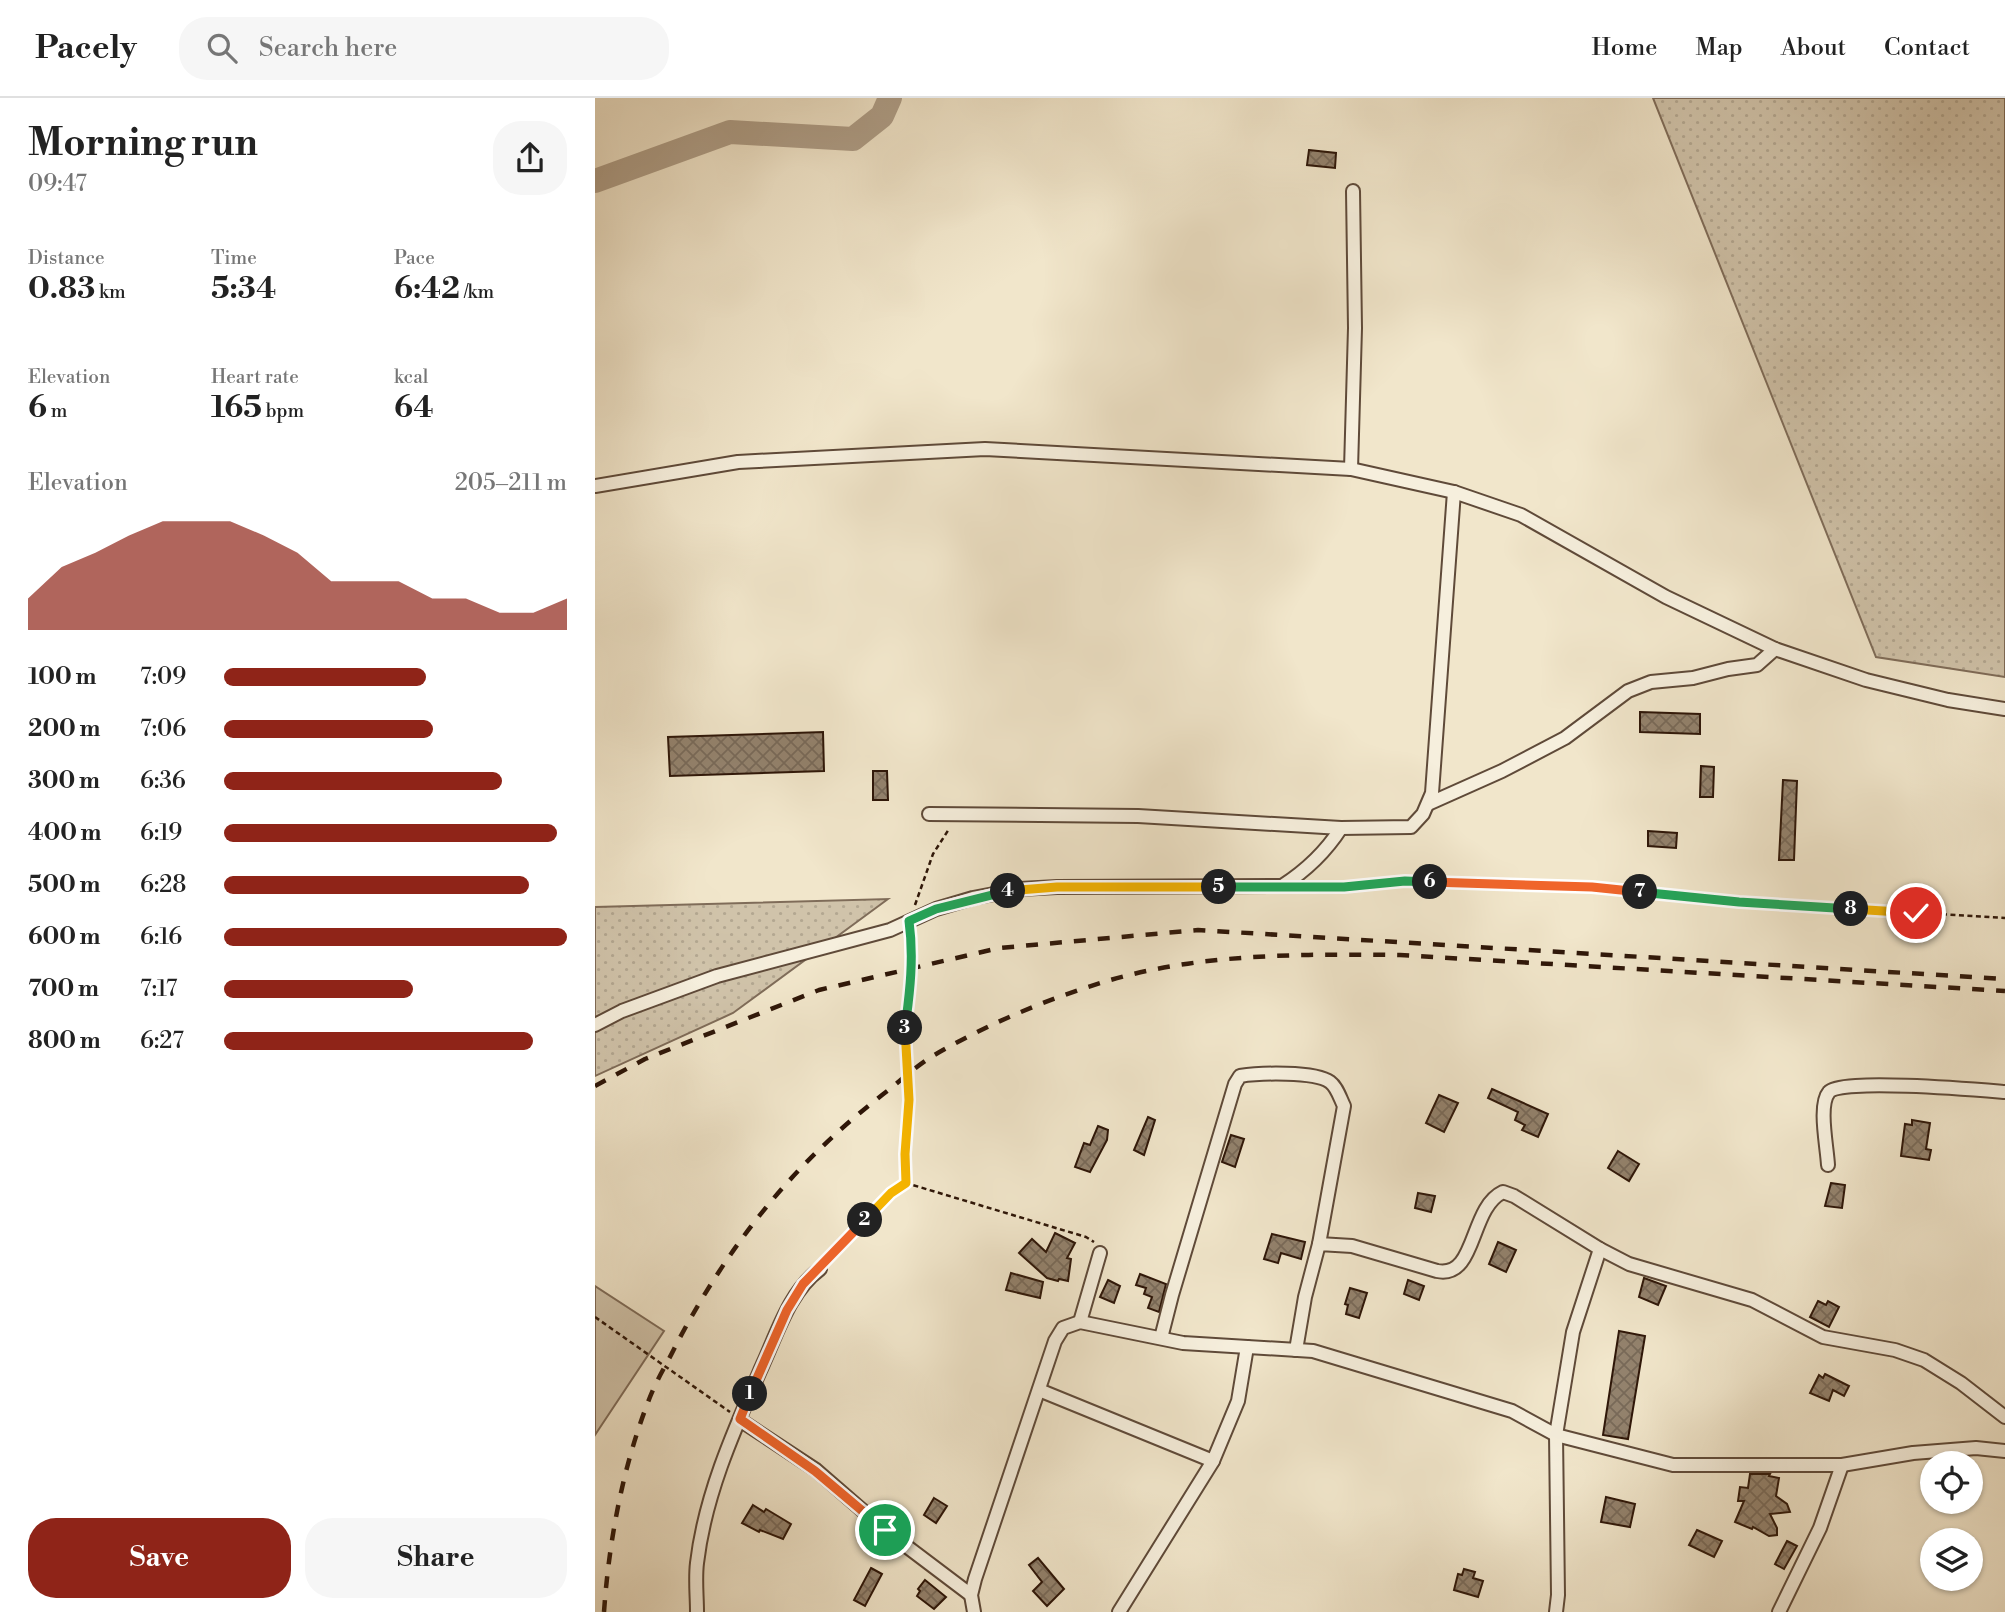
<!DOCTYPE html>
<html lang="en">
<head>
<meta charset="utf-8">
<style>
	body { margin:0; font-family:"Libre Bodoni",serif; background:#f6f6f6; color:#222; height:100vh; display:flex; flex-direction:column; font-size:26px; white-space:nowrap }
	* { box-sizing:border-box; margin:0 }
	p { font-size:23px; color:#767676 }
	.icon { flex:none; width:38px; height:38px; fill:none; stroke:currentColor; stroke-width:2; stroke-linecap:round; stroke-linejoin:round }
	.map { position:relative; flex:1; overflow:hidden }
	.drawer { display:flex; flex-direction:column; background:#fff; width:595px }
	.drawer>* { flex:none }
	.fabs { position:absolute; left:1325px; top:1353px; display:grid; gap:14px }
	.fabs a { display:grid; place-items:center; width:63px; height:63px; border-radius:50%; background:#fff; box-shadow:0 2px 5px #0004; font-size:35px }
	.pin { position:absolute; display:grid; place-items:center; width:60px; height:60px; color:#fff; margin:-30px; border:4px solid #fff; border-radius:50%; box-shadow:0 2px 7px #0007 }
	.km { position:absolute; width:35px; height:35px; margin:-18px; border-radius:50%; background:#222; color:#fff; font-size:19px; line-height:35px; text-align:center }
	.round { display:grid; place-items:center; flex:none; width:74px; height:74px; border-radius:28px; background:#f6f6f6 }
	.head { display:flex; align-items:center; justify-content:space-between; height:119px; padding:0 28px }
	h1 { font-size:38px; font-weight:800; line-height:52px }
	.metrics { display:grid; grid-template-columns:repeat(3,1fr); gap:10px; height:119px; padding:7px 28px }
	.metrics div { display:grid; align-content:center }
	.metrics b { font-size:30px; font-weight:800 }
	.metrics small { font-size:19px; font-weight:400 }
	.metrics p { font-size:19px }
	.chart { height:196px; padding:14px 28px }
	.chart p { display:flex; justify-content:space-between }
	.chart svg { width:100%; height:126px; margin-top:7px; fill:#8f2418; opacity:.7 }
	.button { display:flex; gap:14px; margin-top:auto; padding:14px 28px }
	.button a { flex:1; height:80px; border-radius:28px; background:#8f2418; color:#fff; font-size:28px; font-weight:800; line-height:80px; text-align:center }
	.button a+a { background:#f6f6f6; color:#222 }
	ul { padding:0 28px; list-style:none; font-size:23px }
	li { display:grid; grid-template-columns:112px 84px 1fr; align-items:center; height:52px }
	li i { height:18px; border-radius:9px; background:#8f2418 }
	header { display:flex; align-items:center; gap:42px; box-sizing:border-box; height:98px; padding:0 35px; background:#fff; border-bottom:2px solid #e0e0e0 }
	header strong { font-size:33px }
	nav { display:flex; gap:38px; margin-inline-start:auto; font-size:24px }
	.search { width:490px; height:63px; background:#f6f6f6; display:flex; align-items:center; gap:18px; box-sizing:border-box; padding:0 24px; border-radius:28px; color:#767676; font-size:26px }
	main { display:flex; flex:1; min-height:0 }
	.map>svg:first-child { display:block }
	.grass { fill:url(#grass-dots); stroke:#7f6c59; stroke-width:2 }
	.garden { fill:#d0c3aa; stroke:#7f6c59; stroke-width:2 }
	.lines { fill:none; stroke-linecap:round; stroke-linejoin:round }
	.river { stroke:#af9f89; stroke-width:24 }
	.building { fill:url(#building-cross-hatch); stroke:#2e1608; stroke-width:2 }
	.street-casing { stroke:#5f4a39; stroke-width:16 }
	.path { stroke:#2e1608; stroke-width:2.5; stroke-dasharray:5 3.5; stroke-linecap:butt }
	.street { stroke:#f6efdd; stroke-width:12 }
	.rail { stroke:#2e1608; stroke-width:4.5; stroke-dasharray:12 12; stroke-linecap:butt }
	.split-1-casing { stroke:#fff; stroke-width:14 }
	.split-2-casing { stroke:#fff; stroke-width:14 }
	.split-3-casing { stroke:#fff; stroke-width:14 }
	.split-4-casing { stroke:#fff; stroke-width:14 }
	.split-5-casing { stroke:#fff; stroke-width:14 }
	.split-6-casing { stroke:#fff; stroke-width:14 }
	.split-7-casing { stroke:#fff; stroke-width:14 }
	.split-8-casing { stroke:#fff; stroke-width:14 }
	.split-9-casing { stroke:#fff; stroke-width:14 }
	.split-1 { stroke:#f0652b; stroke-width:9 }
	.split-2 { stroke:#f0652b; stroke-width:9 }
	.split-3 { stroke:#f5b400; stroke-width:9 }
	.split-4 { stroke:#22a559; stroke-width:9 }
	.split-5 { stroke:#f5b400; stroke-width:9 }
	.split-6 { stroke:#22a559; stroke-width:9 }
	.split-7 { stroke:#f0652b; stroke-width:9 }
	.split-8 { stroke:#22a559; stroke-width:9 }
	.split-9 { stroke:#f5b400; stroke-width:9 }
</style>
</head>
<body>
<header>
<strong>Pacely</strong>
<div class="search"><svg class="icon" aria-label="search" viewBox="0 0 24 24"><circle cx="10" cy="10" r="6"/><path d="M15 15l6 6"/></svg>Search here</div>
<nav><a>Home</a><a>Map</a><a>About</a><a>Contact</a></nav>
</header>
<main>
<section class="drawer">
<div class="head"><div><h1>Morning run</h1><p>09:47</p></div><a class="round"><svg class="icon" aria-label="share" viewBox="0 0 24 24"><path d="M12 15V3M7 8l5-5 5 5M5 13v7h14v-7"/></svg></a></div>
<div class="metrics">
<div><p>Distance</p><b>0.83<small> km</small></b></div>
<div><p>Time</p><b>5:34</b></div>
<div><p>Pace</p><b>6:42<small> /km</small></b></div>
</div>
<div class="metrics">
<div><p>Elevation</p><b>6<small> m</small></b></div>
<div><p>Heart rate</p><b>165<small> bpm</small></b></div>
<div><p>kcal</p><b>64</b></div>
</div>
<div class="chart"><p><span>Elevation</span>205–211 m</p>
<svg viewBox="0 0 160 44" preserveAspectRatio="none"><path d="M0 44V33L10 22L20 17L30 11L40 6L50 6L60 6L70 11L80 17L90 27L100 27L110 27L120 33L130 33L140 38L150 38L160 33V44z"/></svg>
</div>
<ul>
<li><b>100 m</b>7:09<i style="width:59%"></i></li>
<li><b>200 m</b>7:06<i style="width:61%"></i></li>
<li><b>300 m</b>6:36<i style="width:81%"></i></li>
<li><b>400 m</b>6:19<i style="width:97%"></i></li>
<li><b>500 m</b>6:28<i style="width:89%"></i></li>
<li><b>600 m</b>6:16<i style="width:100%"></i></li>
<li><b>700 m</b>7:17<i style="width:55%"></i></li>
<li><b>800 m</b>6:27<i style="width:90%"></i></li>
</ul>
<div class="button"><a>Save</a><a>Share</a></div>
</section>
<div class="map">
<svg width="1410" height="1514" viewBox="0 0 1410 1514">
	<defs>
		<pattern id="grass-dots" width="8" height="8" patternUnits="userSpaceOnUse" patternTransform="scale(1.75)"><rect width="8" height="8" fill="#d0c3aa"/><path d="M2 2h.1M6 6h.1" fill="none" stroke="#b3a791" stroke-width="1.8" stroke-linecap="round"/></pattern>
		<pattern id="building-cross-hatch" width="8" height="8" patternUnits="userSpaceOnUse" patternTransform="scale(1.75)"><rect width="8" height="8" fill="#93826d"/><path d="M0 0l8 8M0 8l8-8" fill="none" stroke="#786958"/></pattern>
	</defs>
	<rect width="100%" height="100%" fill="#f1e6cb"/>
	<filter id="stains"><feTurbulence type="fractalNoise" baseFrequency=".00286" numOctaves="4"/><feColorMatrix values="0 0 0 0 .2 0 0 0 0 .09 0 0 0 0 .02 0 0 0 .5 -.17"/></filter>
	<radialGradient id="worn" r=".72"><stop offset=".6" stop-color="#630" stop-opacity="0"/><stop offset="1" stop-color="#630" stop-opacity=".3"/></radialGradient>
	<g class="grass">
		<path d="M1058,0H1410V579L1281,559Z"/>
		<path d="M293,801L138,915L0,978V809Z"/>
	</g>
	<path class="garden" d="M0,1188L69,1233L0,1337Z"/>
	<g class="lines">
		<path class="river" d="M0,83L135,34L258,41L287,18L295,0"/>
	</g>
	<g class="building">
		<path d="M714,52L741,55L740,70L712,67Z"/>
		<path d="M1045,614L1105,616V636L1045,634Z"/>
		<path d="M228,634L229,673L75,678L73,639Z"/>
		<path d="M1106,668L1119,669L1118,699H1105Z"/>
		<path d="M278,673H292L293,702H278Z"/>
		<path d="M1188,682L1202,683L1199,762H1184Z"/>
		<path d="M1053,733L1082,735L1081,750L1053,748Z"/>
		<path d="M897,991L953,1016L943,1039L927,1032L930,1027L920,1022L923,1014L893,1000Z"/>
		<path d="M844,997L863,1005L849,1034L831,1025Z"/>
		<path d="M553,1019L560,1022L549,1057L539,1052Z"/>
		<path d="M1317,1022L1335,1025L1331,1051L1336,1052L1334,1062L1306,1058L1310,1026L1317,1027Z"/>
		<path d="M503,1028L513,1032L512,1042L495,1074L480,1069L489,1045L495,1047Z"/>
		<path d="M636,1037L649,1041L640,1069L627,1064Z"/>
		<path d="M1023,1053L1044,1066L1034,1083L1013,1070Z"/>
		<path d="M1236,1085L1250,1087L1247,1110L1230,1108Z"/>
		<path d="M823,1095L840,1098L836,1114L820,1110Z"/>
		<path d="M460,1135L480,1145L472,1160L476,1161L473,1183L464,1181L463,1183L452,1180L424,1155L437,1141L451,1154Z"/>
		<path d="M677,1136L710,1144L706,1161L686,1155L683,1165L669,1161Z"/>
		<path d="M903,1144L921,1152L911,1174L894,1166Z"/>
		<path d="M416,1175L448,1184L445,1200L411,1192Z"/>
		<path d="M545,1176L571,1186L564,1214L553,1210L557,1199L549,1196L551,1190L541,1187Z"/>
		<path d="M1049,1180L1071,1188L1063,1207L1044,1199Z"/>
		<path d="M513,1182L525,1188L519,1205L505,1199Z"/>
		<path d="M813,1182L829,1188L824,1202L809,1196Z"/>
		<path d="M755,1190L772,1195L764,1220L751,1216L753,1207L750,1206Z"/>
		<path d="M1223,1203L1231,1207L1233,1203L1244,1209L1234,1229L1215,1219Z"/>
		<path d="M1024,1233L1050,1238L1033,1341L1008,1337Z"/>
		<path d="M1230,1276L1254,1288L1249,1298L1238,1292L1234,1303L1215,1295L1224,1277L1228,1280Z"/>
		<path d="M1155,1376H1175L1174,1378L1184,1380L1181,1398L1192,1406L1195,1414L1175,1416L1182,1430V1437L1174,1438L1158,1429L1157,1431L1140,1424L1149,1403H1143L1145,1389L1153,1390Z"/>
		<path d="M1011,1399L1040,1406L1035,1429L1006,1424Z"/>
		<path d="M339,1400L352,1408L341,1425L329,1417Z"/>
		<path d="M158,1407L169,1414L171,1411L196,1426L188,1441L165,1432L164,1434L147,1425Z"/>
		<path d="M1102,1432L1127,1443L1119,1459L1094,1447Z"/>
		<path d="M1192,1443L1202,1448L1189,1471L1180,1466Z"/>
		<path d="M443,1460L469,1491L452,1508L438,1493L447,1484L434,1467Z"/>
		<path d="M276,1470L287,1476L270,1508L259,1502Z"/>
		<path d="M869,1471L880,1474L878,1480L888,1483L883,1499L859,1492L863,1476L867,1477Z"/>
		<path d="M330,1482L351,1499L339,1511L322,1498L325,1493L323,1491Z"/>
	</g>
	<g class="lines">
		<defs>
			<g id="street">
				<path d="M756,371L760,230L758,93"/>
				<path d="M0,388L143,364L390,351L756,371L859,394L926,417L1071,499L1180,551L1271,582L1353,602L1410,611"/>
				<path d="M833,706L907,673L970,640L1033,593L1056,584L1098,580L1133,571L1162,567L1180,551"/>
				<path d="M334,716L543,718L746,730L816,729L828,716L837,695L859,394"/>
				<path d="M0,927L27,913L122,878L295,832L341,811L378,800L425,791L462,789L687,788C712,772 730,755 746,730"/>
				<path d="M1233,1067C1232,1048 1223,1007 1234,994C1245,980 1385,992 1410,994"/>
				<path d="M485,1224L505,1155"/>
				<path d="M566,1240L577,1197L640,986L645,978C664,975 720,973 735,984C742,989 745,1000 749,1008L724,1146"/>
				<path d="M701,1252L710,1199L724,1146L757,1148L842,1173C882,1181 874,1110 908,1094L919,1098L1005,1151L1034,1166L1157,1202L1228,1239L1300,1252L1329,1262L1366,1285L1410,1319"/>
				<path d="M444,1292L618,1363"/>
				<path d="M145,1322L221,1372L290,1432L376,1497"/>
				<path d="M102,1514C102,1498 100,1481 102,1465C110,1396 140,1330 168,1266C183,1233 195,1193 225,1171"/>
				<path d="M379,1514L376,1497L380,1481L460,1243L468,1230L485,1224L588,1245L718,1253L917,1313L961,1337L1078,1367H1247L1318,1355L1381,1350L1410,1353"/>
				<path d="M524,1514L618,1363L643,1303L652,1249"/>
				<path d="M961,1514L963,1497L961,1337L978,1234L1005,1151"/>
				<path d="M1184,1514L1225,1430L1247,1367"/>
			</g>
		</defs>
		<use href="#street" class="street-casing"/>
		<g class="path">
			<path d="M711,788L749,789L810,783L997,789L1144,804L1410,820"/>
			<path d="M320,807L338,756L354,731"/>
			<path d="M311,1085L310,1056L314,1002L310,933L316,888V837"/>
			<path d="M232,1163L297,1095L311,1085L491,1139L499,1144"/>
			<path d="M0,1219L135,1314"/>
		</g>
		<use href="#street" class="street"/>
		<g class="rail">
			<path d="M0,988L50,961L224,892L404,850L603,832L1410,881"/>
			<path d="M9,1514C14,1442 28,1367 55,1299C62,1281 73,1264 81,1247C135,1144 202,1061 295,991C308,980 322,968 336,959C390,927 452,901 512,883C607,855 707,856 805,857L1410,893"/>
		</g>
	</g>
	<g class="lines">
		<defs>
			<path id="split-1" d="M155,1296L145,1321L220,1373L290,1432"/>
			<path id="split-2" d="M155,1296L192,1212L208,1186L270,1122"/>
			<path id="split-3" d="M270,1122L296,1095L311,1085L310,1056L314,1002L310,930"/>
			<path id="split-4" d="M310,930C315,894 319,859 314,823L341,811L413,793"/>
			<path id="split-5" d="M413,793L462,789H624"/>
			<path id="split-6" d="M624,789H749L810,783L835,784"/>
			<path id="split-7" d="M835,784L997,789L1045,794"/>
			<path id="split-8" d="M1045,794L1144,804L1256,811"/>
			<path id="split-9" d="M1256,811L1321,815"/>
		</defs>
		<use href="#split-1" class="split-1-casing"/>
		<use href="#split-2" class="split-2-casing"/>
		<use href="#split-3" class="split-3-casing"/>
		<use href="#split-4" class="split-4-casing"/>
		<use href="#split-5" class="split-5-casing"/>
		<use href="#split-6" class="split-6-casing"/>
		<use href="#split-7" class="split-7-casing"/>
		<use href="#split-8" class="split-8-casing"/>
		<use href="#split-9" class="split-9-casing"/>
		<use href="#split-1" class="split-1"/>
		<use href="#split-2" class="split-2"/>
		<use href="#split-3" class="split-3"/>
		<use href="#split-4" class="split-4"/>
		<use href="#split-5" class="split-5"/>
		<use href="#split-6" class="split-6"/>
		<use href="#split-7" class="split-7"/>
		<use href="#split-8" class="split-8"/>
		<use href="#split-9" class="split-9"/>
	</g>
	<rect width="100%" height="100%" filter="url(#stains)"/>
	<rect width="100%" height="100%" fill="url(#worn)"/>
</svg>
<div class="fabs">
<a><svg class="icon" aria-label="locate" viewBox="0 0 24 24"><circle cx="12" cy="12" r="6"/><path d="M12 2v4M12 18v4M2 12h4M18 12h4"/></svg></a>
<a><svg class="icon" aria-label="layers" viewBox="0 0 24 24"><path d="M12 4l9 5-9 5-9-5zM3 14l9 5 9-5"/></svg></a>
</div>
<div class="pin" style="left:290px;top:1432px;background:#1e9e55"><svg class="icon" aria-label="arrive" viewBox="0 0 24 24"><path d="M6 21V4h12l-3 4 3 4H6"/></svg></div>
<div class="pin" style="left:1321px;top:815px;background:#d93025"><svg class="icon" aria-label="check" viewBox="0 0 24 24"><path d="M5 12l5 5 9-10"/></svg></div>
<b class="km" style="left:155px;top:1296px">1</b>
<b class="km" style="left:270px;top:1122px">2</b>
<b class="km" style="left:310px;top:930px">3</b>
<b class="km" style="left:413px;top:793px">4</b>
<b class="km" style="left:624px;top:789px">5</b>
<b class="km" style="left:835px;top:784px">6</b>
<b class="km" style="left:1045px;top:794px">7</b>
<b class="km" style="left:1256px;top:811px">8</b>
</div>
</main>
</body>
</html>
